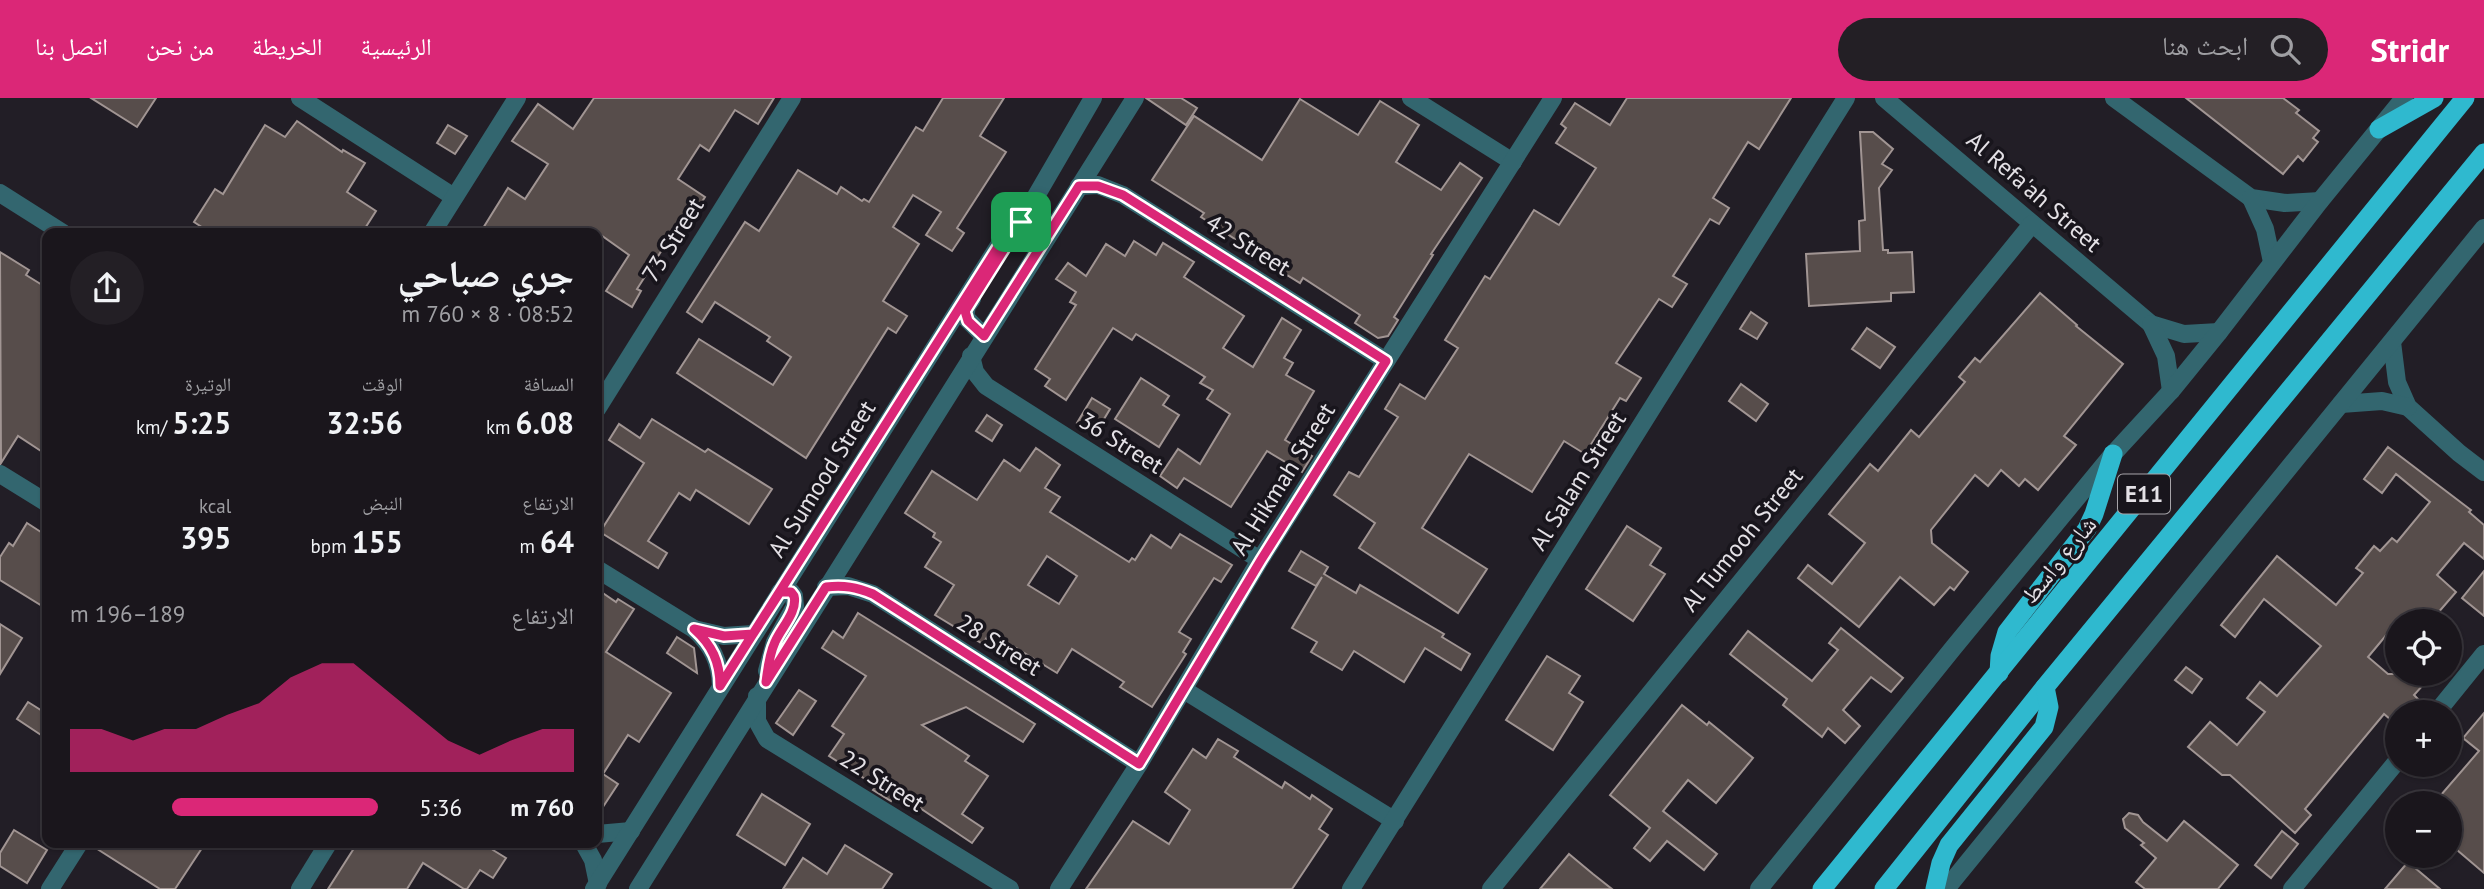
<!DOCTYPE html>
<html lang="ar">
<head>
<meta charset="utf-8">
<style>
	body { margin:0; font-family:"PT Sans","Noto Naskh Arabic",sans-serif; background:#231f25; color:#f1f3f6; direction:rtl; height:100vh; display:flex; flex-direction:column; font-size:26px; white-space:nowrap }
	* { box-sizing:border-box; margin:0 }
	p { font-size:23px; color:#9f9fa3 }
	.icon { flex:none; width:38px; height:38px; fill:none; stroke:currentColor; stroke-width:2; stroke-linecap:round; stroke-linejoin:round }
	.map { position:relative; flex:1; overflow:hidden; direction:ltr }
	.panel { position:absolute; left:42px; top:130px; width:560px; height:620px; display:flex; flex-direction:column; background:#1a161c; border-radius:14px; box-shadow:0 2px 5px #0004,0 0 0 2px #38353b; direction:rtl }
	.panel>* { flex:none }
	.tools { position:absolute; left:2385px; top:511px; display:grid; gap:14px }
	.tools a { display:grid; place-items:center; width:77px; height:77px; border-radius:50%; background:#1a161c; box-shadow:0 2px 5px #0004,0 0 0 2px #38353b; font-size:35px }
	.pin { position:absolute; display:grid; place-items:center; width:60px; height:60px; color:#fff; margin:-30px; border-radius:14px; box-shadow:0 4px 10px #0006 }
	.round { display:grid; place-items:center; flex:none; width:74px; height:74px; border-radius:37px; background:#231f25 }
	.summary { display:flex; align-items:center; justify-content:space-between; height:119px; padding:0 28px }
	h1 { font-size:38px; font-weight:700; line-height:52px }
	.metrics { display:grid; grid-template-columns:repeat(3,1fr); gap:10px; height:119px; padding:7px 28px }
	.metrics div { display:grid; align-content:center }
	.metrics b { font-size:30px; font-weight:700 }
	.metrics small { font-size:19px; font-weight:400 }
	.metrics p { font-size:19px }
	.chart { height:196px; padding:14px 28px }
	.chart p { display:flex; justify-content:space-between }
	.chart svg { width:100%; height:126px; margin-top:7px; fill:#db2777; opacity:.7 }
	ul { padding:0 28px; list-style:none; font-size:23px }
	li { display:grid; grid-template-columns:112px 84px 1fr; align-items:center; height:52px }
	li i { height:18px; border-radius:9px; background:#db2777 }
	header { display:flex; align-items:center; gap:42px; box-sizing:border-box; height:98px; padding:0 35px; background:#db2777; color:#fff }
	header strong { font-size:33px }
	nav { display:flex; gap:38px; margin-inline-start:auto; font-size:24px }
	.search { width:490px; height:63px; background:#231f25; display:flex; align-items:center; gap:18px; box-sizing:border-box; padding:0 24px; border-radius:38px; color:#9f9fa3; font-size:26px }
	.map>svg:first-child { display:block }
	.building { fill:#574d4b; stroke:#a19593; stroke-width:2; fill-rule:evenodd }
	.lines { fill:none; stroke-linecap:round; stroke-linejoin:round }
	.minor { stroke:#33666f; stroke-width:18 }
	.tertiary { stroke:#33666f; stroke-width:18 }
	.trunk { stroke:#2fb9cf; stroke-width:19 }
	.route-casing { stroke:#fff; stroke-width:14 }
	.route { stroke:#db2777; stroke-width:9 }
	.labels { text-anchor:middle; stroke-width:7; stroke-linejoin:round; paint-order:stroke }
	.shield { fill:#18151c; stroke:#a7a4a9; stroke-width:2 }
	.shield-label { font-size:23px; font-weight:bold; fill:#e4e1e6 }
	.street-label { font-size:24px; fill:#e4e1e6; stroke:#18151c }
</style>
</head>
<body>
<header>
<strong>Stridr</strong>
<div class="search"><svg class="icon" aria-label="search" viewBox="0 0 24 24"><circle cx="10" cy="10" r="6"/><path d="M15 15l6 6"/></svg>ابحث هنا</div>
<nav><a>الرئيسية</a><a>الخريطة</a><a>من نحن</a><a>اتصل بنا</a></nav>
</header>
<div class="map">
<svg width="2484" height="791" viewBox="0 0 2484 791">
	<rect width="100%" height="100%" fill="#221e26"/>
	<g class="building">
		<path d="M91,0H156L137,29Z"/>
		<path d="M594,0H774L758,26L735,12L709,53L700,47L678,81L705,99L676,145L669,141L637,191L641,193L632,209L606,193L629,157L598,135H480L508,90L525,101L548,66L512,43L538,6L573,31Z"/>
		<path d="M943,0H1004L980,38L1006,54L957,130L964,135L952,153L926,137L941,114L913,97L893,129L919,146L883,203L907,218L896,235L888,230L806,360L677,275L699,241L773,287L791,259L767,243L770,239L715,204L702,224L687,214L745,124L759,133L798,72L837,96L841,89L862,103L864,101L869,104L916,29L923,33Z"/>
		<path d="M1146,0H1181L1197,10L1186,27Z"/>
		<path d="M1627,0H1791L1759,51L1748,44L1713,100L1729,110L1719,126L1710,121L1673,178L1687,186L1672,209L1659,201L1616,265L1641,280L1626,303L1620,300L1585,356L1564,343L1532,394L1469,356L1422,430L1487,471L1458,515L1359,450L1375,425L1334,397L1349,374L1359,379L1398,319L1385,311L1400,286L1425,301L1458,250L1445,242L1485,178L1490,181L1534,112L1559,127L1596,70L1556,45L1566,30L1561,26L1575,5L1610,27Z"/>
		<path d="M2186,0H2283L2299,12L2296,15L2319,33L2313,40L2318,44L2303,63L2298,58L2283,76Z"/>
		<path d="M1300,1L1358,37L1380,3L1419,27L1396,64L1441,92L1460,65L1482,80L1431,156L1433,157L1394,219L1398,222L1388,238L1378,240L1355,225L1360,217L1303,180L1300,185L1274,169L1275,167L1201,119L1204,115L1152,82L1194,18L1262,62Z"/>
		<path d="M297,23L342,54L343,52L365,65L347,94L376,113L362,135H211L194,124L215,91L223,96L265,27L285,39Z"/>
		<path d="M448,27L467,38L455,56L437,45Z"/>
		<path d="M1860,34H1873L1893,51L1882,66L1892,72L1879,90L1883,152H1888V155L1912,154L1914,194L1891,195V203L1809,208L1806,156L1860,153L1859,123L1865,122Z"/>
		<path d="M1134,143L1156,157L1163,145L1194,164L1184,179L1244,218L1223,250L1253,269L1282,220L1301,232L1284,260L1293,265L1286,277L1314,293L1285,342L1312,358L1302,374L1267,353L1231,409L1184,380L1177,390L1160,378L1178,351L1200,366L1230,316L1207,301L1213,292L1200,285L1205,279L1136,236L1132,242L1113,230L1066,302L1045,288L1050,281L1035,271L1076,207L1070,204L1076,194L1056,181L1068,165L1086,178L1106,146L1125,158Z"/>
		<path d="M0,154L29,172L26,177L47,190V357L18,338L1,365Z"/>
		<path d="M2040,195L2077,227L2076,228L2123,266L2064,338L2076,347L2038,392L2025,381L2019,388L2001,372L1988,388L1975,377L1931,432L1932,445L1968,474L1954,492L1950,489L1934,507L1900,479L1859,529L1798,480L1808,467L1832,486L1865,445L1829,416L1870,366L1878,373L1911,332L1919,339L1965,284L1959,279L1975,260L1980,264Z"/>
		<path d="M1751,214L1767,225L1757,241L1740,231Z"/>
		<path d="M1867,230L1895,249L1880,270L1852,251Z"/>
		<path d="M1141,280L1169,298L1163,307L1179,317L1159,349L1115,321Z"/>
		<path d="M1741,286L1768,306L1756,323L1729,303Z"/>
		<path d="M1092,300L1110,311L1095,336L1077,325Z"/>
		<path d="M987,317L1002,327L992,343L976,333Z"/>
		<path d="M652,321L705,354L708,351L772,391L749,426L696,392L690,402L679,395L648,443L667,455L658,470L600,434L644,365L609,342L619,326L640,340Z"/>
		<path d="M2388,349L2471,412L2469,414L2484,427V461L2464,445L2437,477L2456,494L2431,523H2398L2368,559L2388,576H2433L2414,597L2419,602L2409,614H2398V628L2384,616L2305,711L2311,717L2295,735L2230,677H2222L2188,649L2210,624L2237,647L2265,614L2247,600L2260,584L2277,598L2321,548L2264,501L2235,539L2221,527L2277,458L2336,507L2363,475L2356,470L2374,448L2380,453L2392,440L2397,444L2430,404L2396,376L2382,395L2364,381Z"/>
		<path d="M1036,350L1060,367L1045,390L1060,399L1050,414L1129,464L1132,460L1135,462L1151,437L1171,450L1180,436L1232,467L1221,484L1214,480L1179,534L1191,541L1183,554L1186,556L1152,609L1120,589L1124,584L1072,551L1057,575L990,534L983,546L935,517L954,487L925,469L941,444L933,439L935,435L905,415L932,373L977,402L1004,362L1020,373ZM1047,458L1077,478L1059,506L1028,487Z"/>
		<path d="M27,425L47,438V511L0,482V459L9,445L13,448Z"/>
		<path d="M1627,428L1661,450L1650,467L1665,476L1633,523L1586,491Z"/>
		<path d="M1301,453L1328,469L1324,476L1356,495L1360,487L1444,536L1442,539L1470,556L1461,572L1425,550L1404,584L1354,553L1342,572L1311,554L1317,544L1292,530L1322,479L1316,488L1289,473Z"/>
		<path d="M2484,473V518L2462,500Z"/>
		<path d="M597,491L616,504L618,501L634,511L606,554L671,595L639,644L628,637L603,676L618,686L597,718Z"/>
		<path d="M858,515L1035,626L1023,644L966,609L922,627L969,658L965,663L988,678L962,716L983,730L972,745L896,694L891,703L873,692L876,688L829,658L844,636L832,628L866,578L822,550L833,533L843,540Z"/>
		<path d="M0,526L22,540L0,576Z"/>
		<path d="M1841,530L1903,580L1891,594L1871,579L1843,612L1860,628L1845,645L1828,630L1822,639L1783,607L1787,601L1730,556L1748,533L1812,583L1838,552L1829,545Z"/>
		<path d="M677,539L694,550L697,575L667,555Z"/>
		<path d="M1547,558L1580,578L1569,595L1583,604L1553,652L1506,622Z"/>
		<path d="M2186,569L2202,581L2192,595L2175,582Z"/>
		<path d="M799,592L816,603L793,637L776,625Z"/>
		<path d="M28,604L47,616V641L17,621Z"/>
		<path d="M1682,607L1707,627L1709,624L1753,660L1716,705L1688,682L1663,713L1717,756L1704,772L1667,743L1650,763L1634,750L1650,730L1610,697Z"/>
		<path d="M2484,615V775L2450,746V705H2434L2479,653L2463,640Z"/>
		<path d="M1218,641L1238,653L1234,659L1282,690L1285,684L1310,701L1312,697L1332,711L1319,731L1328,737L1292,791H1086L1133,723L1169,746L1190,712L1165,694L1193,651L1206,660Z"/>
		<path d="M762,696L810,726L785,767L737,737Z"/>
		<path d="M2129,715L2138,717L2143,724L2167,743L2184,723L2238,767L2218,791H2145L2136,784L2156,760L2141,747L2144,745L2125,730L2123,721Z"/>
		<path d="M14,732L47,752L27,785L0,768V755Z"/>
		<path d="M2282,733L2298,746L2271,780L2255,767Z"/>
		<path d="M91,744H206L175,791H160L91,747Z"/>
		<path d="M358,744H498L493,752L506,760L493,780L480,772L467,791H464L423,765L407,791H328Z"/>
		<path d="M845,747L892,776L882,791H783L803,760L827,776Z"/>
		<path d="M1569,756L1593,776L1612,791H1540Z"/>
		<path d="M2408,764L2440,791H2385Z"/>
	</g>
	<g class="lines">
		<g class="minor">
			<path d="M300,0L454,99"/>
			<path d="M1411,0L1513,64"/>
			<path d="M1884,0L2151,226L2184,236L2219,234"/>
			<path d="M2114,0L2251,100L2285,105L2320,103"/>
			<path d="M1079,88L1098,87L1123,97L1386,263"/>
			<path d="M0,95L63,135"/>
			<path d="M2251,100L2265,131L2272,164"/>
			<path d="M432,135L517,0"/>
			<path d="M2151,226L2166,258L2171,293"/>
			<path d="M2392,244L2397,284L2408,309L2459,355L2484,374"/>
			<path d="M971,258L975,274L986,288L1260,462"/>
			<path d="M2341,306L2382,303L2408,309"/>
			<path d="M597,311L792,0"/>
			<path d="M0,376L47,405"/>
			<path d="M597,471L694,531C712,547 720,564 721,588"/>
			<path d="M826,489L848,488L873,496L1139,666"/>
			<path d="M694,531L724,538L753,536"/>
			<path d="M1184,592L1395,723"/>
			<path d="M757,598V623L767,641L1010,791"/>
			<path d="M2437,614L2484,556"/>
			<path d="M597,736L631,733"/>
			<path d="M583,744L593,762L598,786"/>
			<path d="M50,791L80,744"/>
			<path d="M300,791L329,744"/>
			<path d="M1059,791L1139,666L1260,462L1553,0"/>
			<path d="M1351,791L1846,0"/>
			<path d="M1491,791L2032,126"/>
			<path d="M1759,791L1954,549L2113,356L2171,293L2219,234L2320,103L2404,0"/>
			<path d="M2292,791L2398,662"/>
		</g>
		<g class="tertiary">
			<path d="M972,201L967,208L965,219L984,238"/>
			<path d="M767,573L775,544L795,508L794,498L791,494H780"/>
			<path d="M594,791L1003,141L1021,124L1093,0"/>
			<path d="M638,791L1135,0"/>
			<path d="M1946,791L2484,130"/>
		</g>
		<g class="trunk">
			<path d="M2379,31L2434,0"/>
			<path d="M1999,575L2000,558L2007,534L2087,431L2094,416L2113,356"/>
			<path d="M1822,791L2465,0"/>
			<path d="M1884,791L2045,589L2484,55"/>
			<path d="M1935,791L1941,765L1949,747L2044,629L2049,609L2045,589"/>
		</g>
	</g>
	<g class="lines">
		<defs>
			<path id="route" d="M1021,124L1003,141L720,588C720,564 712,547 694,531L724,538L753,536L780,494H791L794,498C798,513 781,530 775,544C769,557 768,570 766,584L826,489C844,487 856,489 873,496L1139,666L1261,462L1386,263L1123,97L1098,88H1079L984,238L968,223L965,213L1021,124"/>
		</defs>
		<use href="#route" class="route-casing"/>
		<use href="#route" class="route"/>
	</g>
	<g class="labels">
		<rect class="shield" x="2118" y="376.5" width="52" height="39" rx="5"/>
		<g class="shield-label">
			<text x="2144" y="404">E11</text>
		</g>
		<g class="street-label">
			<text transform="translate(2034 94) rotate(41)" y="8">Al Refa'ah Street</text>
			<text transform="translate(673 142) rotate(-58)" y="8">73 Street</text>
			<text transform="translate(1248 147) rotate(32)" y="8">42 Street</text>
			<text transform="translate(1121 345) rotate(32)" y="8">36 Street</text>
			<text transform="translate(822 381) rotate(-58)" y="8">Al Sumood Street</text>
			<text transform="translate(1283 381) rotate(-58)" y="8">Al Hikmah Street</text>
			<text transform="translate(1578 383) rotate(-58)" y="8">Al Salam Street</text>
			<text transform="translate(1742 442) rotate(-51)" y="8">Al Tumooh Street</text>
			<text transform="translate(2059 462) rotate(-51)" y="8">شارع واسط</text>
			<text transform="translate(999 547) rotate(32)" y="8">28 Street</text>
			<text transform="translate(882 683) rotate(32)" y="8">22 Street</text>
		</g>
	</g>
</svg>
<div class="tools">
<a><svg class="icon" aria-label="locate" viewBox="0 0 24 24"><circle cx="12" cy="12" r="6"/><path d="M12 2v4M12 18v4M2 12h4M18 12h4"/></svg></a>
<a>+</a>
<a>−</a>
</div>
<div class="pin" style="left:1021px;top:124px;background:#1e9e55"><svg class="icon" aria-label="arrive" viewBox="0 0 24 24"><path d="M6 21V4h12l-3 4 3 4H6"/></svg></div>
<section class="panel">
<div class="summary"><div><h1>جري صباحي</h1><p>08:52 · 8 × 760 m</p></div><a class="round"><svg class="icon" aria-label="share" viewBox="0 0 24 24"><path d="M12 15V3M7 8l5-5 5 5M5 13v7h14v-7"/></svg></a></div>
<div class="metrics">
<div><p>المسافة</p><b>6.08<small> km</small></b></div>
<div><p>الوقت</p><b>32:56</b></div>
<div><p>الوتيرة</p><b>5:25<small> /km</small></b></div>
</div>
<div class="metrics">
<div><p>الارتفاع</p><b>64<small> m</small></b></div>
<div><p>النبض</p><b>155<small> bpm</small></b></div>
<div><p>kcal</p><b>395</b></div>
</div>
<div class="chart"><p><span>الارتفاع</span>189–196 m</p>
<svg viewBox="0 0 160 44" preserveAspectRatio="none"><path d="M0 44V29L10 29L20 33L30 29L40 29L50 24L60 20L70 11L80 6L90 6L100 15L110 24L120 33L130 38L140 33L150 29L160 29V44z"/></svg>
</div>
<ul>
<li><b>760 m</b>5:36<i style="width:67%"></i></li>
</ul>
</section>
</div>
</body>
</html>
